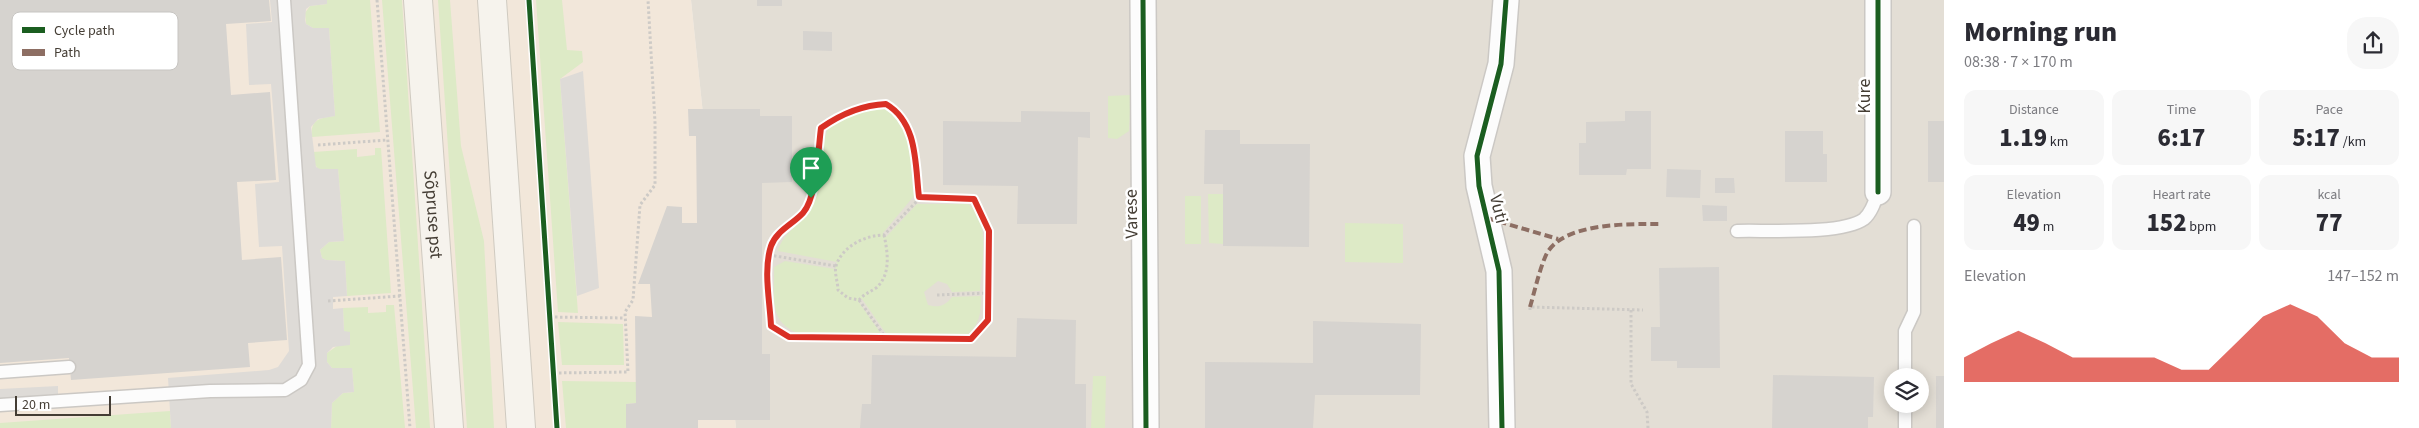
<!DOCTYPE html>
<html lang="en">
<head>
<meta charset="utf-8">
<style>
	body { margin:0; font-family:"Source Sans 3",sans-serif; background:#f7f7f7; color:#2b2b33; height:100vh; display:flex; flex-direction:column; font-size:19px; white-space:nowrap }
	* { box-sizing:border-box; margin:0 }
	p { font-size:16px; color:#7c7c81 }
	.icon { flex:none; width:28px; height:28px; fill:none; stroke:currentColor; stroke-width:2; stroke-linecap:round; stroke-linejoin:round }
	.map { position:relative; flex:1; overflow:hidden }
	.panel { display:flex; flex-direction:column; background:#fff; width:475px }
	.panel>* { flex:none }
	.fabs { position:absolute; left:1884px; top:368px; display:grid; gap:10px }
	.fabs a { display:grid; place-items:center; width:45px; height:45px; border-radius:50%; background:#fff; box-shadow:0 2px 12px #0003; font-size:25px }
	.scale { position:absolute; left:15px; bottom:12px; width:96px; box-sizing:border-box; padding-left:5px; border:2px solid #443d34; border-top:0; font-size:14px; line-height:18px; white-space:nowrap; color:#443d34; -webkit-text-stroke:4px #fff; paint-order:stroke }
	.pin { position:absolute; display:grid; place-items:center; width:42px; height:42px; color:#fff; margin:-51px -21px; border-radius:50% 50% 50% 0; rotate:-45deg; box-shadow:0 0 5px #0007 }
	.pin .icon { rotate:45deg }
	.round { display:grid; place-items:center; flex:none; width:52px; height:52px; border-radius:20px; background:#f7f7f7 }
	.head { display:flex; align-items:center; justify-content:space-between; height:85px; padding:0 20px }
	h1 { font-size:28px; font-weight:800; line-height:38px }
	.metrics { display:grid; grid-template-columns:repeat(3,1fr); gap:8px; height:85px; padding:5px 20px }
	.metrics div { display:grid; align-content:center; border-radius:12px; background:#f7f7f7; text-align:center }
	.metrics b { font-size:25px; font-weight:800 }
	.metrics small { font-size:14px; font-weight:400 }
	.metrics p { font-size:14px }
	.chart { height:140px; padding:10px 20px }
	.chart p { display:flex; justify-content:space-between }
	.chart svg { width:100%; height:90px; margin-top:5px; fill:#d93025; opacity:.7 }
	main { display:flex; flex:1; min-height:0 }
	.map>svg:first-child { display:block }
	.residential { fill:#e3ded5; fill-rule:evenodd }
	.commercial { fill:#f2e7da }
	.green { fill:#ddeac6 }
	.parking { fill:#dedbd7 }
	.building { fill:#d6d3cf }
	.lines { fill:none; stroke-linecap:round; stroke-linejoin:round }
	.lane-casing { stroke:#cbc8c4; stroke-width:15 }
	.street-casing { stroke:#cbc8c4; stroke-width:28 }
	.secondary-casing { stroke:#cfcac0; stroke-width:30 }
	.path { stroke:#cdcac6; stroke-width:3; stroke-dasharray:2.5 2.5; stroke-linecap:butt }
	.lane { stroke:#fcfcfc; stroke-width:12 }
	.street { stroke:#fcfcfc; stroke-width:25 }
	.secondary { stroke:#f6f3ed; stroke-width:28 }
	.quiet { stroke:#8d6e63; stroke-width:4; stroke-dasharray:8 4; stroke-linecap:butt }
	.cycleway-casing { stroke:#fff; stroke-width:8 }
	.cycleway { stroke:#1b5e20; stroke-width:5 }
	.route-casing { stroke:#fff; stroke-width:10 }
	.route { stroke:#d93025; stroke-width:6 }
	.labels { text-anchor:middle; stroke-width:5; stroke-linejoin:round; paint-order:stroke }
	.street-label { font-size:18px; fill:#443d34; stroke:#fff }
	.key { fill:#fff; stroke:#c7c5c2; stroke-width:1 }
	.key-label { font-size:14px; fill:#443d34 }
</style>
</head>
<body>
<main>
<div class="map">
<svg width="1944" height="428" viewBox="0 0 1944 428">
	<rect width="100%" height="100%" fill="#eeece8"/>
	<path class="residential" d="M691,0H1944V428H736ZM1892,376H1920V404H1892Z"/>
	<path class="commercial" d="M0,0H691L736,428H0Z"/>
	<g class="green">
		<path d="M327,0H370L380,132L312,137C310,119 320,118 335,116L329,28H313L306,24L305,13L310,6L327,4Z"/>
		<path d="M382,0H402L430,428H416Z"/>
		<path d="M438,0H450L461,146L484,241L494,428H467Z"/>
		<path d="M536,0H562L567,50L582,51L583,62L560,79L578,313L558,312Z"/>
		<path d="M1131,95L1129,131L1117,139L1108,138V96Z"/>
		<path d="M885,108L896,113L909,140L914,196L883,233L886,237L917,204H968C992,220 981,266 980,291L952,292L947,284L938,281L924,292L928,305C939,308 945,306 952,297L981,296C981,313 980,324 967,335H887L862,299L858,301L882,335L798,333C767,321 775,295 774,267L785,261L835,269L837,262L778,251C783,231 806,222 813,202C822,178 820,151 828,127C845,113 863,109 885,108Z"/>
		<path d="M375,148H381L391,293L347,296L345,261L326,260L322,258L320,250L329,242L344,241L338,169H318L314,163L313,152L357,149V157L375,155Z"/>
		<path d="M1208,194H1223V244L1209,243Z"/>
		<rect x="1185" y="196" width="16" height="48"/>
		<path d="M1345,223L1403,224V263L1345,262Z"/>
		<path d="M386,305H394L405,428H331L332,403L343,393L354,392L352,368H332L327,362V353L337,346L344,332L343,308L368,307V313L386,312Z"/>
		<path d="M558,322L623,324L624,365H562Z"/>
		<path d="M1093,376H1106L1105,428H1091Z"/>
		<path d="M562,381L636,382V403L626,404V428H566Z"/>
		<path d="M170,411L171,428H0V423Z"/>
	</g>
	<g class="parking">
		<path d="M270,0H327V4L310,6L306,9L305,20L306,24L313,28H329L335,116L318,119L311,127L316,167L320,169H338L344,241L329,242L320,250L322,258L326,260L345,261L347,296L333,297V309L343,308L344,331L350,332V345L333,347L327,353V362L332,368H352L354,392L343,393L332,403L331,428H171L168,378L269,370L278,367L289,351L282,246L259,247L255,184L279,182L271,84L249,85L246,24L272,22Z"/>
		<path d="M583,71L599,288L577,296L560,79Z"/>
		<path d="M58,386V398L0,401V389Z"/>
	</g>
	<g class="building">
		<path d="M0,0H269L271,21L226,24L231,95L270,92L276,180L237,182L242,260L281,257L287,340L248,343L250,367L71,380L69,358L0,363Z"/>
		<rect x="757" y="0" width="25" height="6"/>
		<path d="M803,31L832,32V51L803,50Z"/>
		<path d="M688,109H760V116H792V182L762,183V354H770V420H698V428H626V404L636,403L635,316L652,317L650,284H638L667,206L682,207V223H697L696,136H689Z"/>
		<path d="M1021,111L1090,112V138L1078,137L1077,224H1017L1018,186L943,185V121L1021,122Z"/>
		<path d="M1625,111H1651V169H1627L1626,175H1579V143H1586V122L1625,121Z"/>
		<rect x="1928" y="121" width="16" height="61"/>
		<path d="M1205,130H1240V144H1310L1309,247L1223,246V184H1204Z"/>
		<path d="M1785,131H1823V154H1827V182H1785Z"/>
		<path d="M1667,169L1701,170L1700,198L1666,197Z"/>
		<path d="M1715,178H1734L1735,193H1715Z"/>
		<path d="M1702,205L1727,206V221H1703Z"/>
		<path d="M1719,267L1720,368H1677V361H1651V327H1660L1659,268Z"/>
		<path d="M1017,318L1076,320L1075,384H1086V428H860L862,404H871L872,355L1016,357Z"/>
		<path d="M1313,321L1421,324L1420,395H1315L1313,428H1205V362L1313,363Z"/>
		<path d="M1773,375L1874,377L1873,417H1868V428H1772Z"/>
		<rect x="1936" y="376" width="8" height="52"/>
	</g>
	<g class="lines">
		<defs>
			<g id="lane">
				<path d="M1737,231C1766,230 1842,235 1864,219C1872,212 1875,201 1878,192"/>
				<path d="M0,372L69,367"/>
				<path d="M1905,376V331L1914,312V226"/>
				<path d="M0,405L210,391L285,390L301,380L309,365L284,0"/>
				<path d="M1905,428V404"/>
			</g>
			<g id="street">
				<path d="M1143,0L1146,428"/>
				<path d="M1878,0V192"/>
				<path d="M1502,428L1499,271L1479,186L1477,156L1501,64L1506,0"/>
			</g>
			<g id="secondary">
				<path id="s1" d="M418,0L449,428"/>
				<path d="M492,0L521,428"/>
			</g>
		</defs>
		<use href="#lane" class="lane-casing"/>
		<use href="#street" class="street-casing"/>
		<use href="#secondary" class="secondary-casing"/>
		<g class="path">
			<path d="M377,0L410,428"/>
			<path d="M886,103C918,122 915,164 919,197L974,199L989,231L988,320L971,339L789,337L771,326C770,302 763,270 771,246C776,231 793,224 803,213C817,197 818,150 821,128C841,114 861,105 886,103Z"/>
			<path d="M318,145L387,140"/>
			<path d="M884,235C888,253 891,275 876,288C870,292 864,294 859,300L848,298L838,290C838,283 834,272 836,266C842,246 866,235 884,235L920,198"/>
			<path d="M769,255L836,266"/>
			<path d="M937,295L988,293"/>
			<path d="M859,300L886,338"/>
			<path d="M328,301L400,296"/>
			<path d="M1530,310V307L1643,310"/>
			<path d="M1631,310V384L1647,412L1648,428"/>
			<path d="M550,317L625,318"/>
			<path d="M554,373L628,372L625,312L633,300L640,205L655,185V122L648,0"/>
		</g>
		<use href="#lane" class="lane"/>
		<use href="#street" class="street"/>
		<use href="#secondary" class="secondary"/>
		<g class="quiet">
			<path d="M1487,218L1558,239"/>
			<path d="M1530,307C1535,290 1539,271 1546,255C1562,222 1630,224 1661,224"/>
		</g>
		<defs>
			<g id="cycleway">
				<path d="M529,0L557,428"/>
				<path d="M1143,0L1146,428"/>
				<path d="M1878,0V192"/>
				<path d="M1502,428L1499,271L1479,186L1477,156L1501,64L1506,0"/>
			</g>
		</defs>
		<use href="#cycleway" class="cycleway-casing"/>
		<use href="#cycleway" class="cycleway"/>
	</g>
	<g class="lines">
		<defs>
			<path id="route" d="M886,104C918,123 915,164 919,197L974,199L989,231L988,320L971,339L789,337L771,326C770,302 763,270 771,246C776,231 793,224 803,213C817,197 818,150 821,128C841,114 861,105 886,104Z"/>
		</defs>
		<use href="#route" class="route-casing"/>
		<use href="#route" class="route"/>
	</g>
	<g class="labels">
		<g class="street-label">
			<text transform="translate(1864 96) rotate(-90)" y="6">Kure</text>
			<text transform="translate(1499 209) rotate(76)" y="6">Vuti</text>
			<text dy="6" stroke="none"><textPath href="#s1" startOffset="215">Sõpruse pst</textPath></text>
			<text transform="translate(1131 214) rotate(-91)" y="6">Varese</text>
		</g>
	</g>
	<rect x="12" y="12" width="166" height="58" rx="8" class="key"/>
	<rect x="22" y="27" width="23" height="6" fill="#1b5e20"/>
	<rect x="22" y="49" width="23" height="7" fill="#8d6e63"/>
	<g class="key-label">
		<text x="54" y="35">Cycle path</text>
		<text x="54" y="57">Path</text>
	</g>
</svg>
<div class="fabs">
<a><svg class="icon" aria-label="layers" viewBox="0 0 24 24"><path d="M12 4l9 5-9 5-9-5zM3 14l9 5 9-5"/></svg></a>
</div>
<div class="scale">20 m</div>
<div class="pin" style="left:811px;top:198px;background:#1e9e55"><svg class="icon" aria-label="arrive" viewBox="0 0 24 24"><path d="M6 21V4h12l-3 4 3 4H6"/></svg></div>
</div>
<section class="panel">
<div class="head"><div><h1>Morning run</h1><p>08:38 · 7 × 170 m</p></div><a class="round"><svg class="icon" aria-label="share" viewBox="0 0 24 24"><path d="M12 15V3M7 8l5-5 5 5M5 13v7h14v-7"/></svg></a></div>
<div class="metrics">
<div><p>Distance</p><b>1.19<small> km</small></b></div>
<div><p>Time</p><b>6:17</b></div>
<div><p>Pace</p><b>5:17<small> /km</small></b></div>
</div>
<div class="metrics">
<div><p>Elevation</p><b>49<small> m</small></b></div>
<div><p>Heart rate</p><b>152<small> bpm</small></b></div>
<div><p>kcal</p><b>77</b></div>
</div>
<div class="chart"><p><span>Elevation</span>147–152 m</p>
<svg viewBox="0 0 160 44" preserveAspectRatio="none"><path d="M0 44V32L10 25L20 19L30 25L40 32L50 32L60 32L70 32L80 38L90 38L100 25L110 12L120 6L130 12L140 25L150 32L160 32V44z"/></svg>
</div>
</section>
</main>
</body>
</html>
